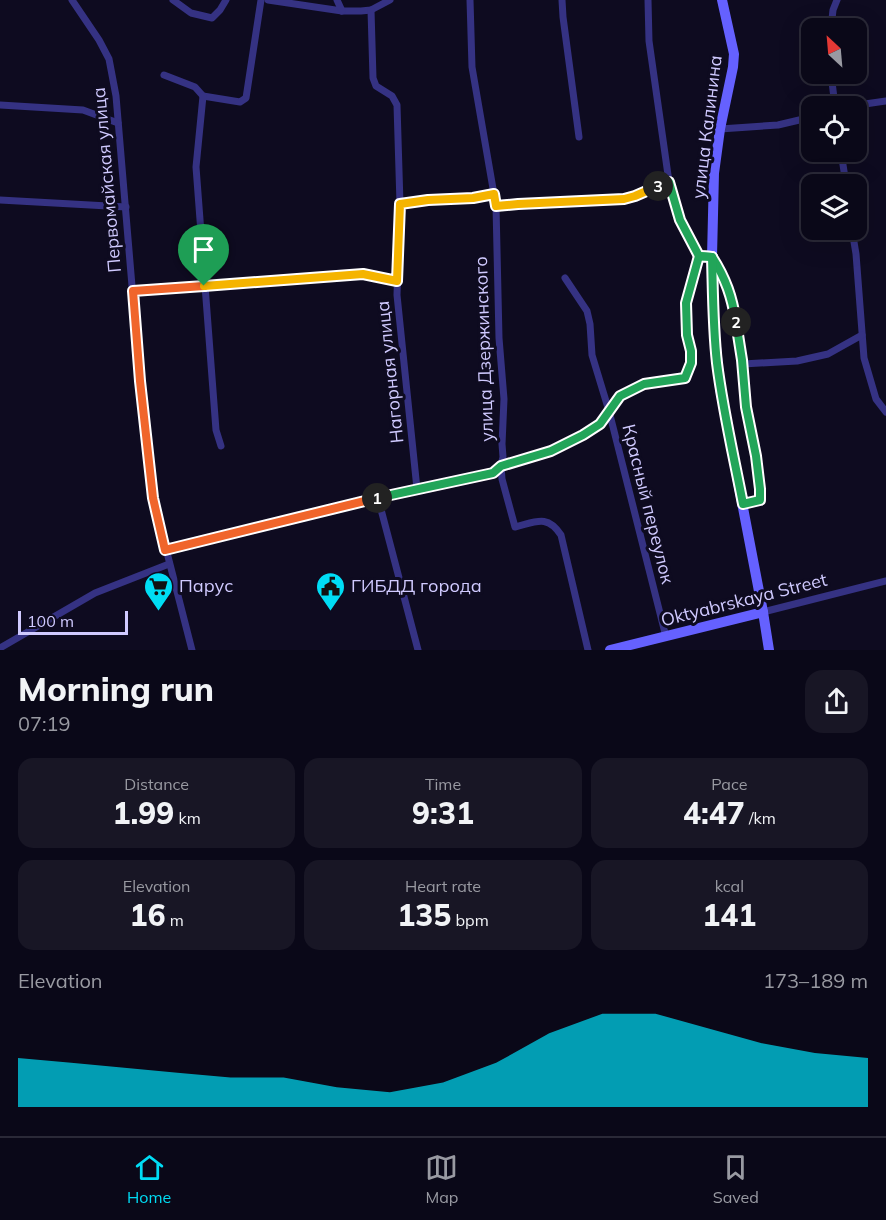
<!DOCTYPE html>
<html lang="en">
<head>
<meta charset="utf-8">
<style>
	body { margin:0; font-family:Mulish,sans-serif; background:#181625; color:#f1f3f6; height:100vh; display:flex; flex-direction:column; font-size:22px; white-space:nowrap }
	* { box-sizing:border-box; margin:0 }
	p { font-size:20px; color:#999aa2 }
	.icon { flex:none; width:33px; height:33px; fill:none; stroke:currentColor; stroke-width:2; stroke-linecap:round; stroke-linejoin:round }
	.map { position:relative; height:650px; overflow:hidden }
	.side { display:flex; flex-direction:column; background:#0a0818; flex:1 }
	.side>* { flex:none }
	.needle { width:39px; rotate:334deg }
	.controls { position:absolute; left:801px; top:18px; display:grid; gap:12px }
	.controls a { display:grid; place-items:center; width:66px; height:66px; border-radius:12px; background:#0a0818; box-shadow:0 6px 24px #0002,0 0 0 2px #2a2937; font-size:30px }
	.scale { position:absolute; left:18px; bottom:15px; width:110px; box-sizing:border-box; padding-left:6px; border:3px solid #d0caff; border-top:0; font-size:16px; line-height:21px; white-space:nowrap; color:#d0caff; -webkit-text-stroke:4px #0e0b20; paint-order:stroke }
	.pin { position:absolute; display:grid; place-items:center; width:51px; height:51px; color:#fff; margin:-62px -26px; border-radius:50% 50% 50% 0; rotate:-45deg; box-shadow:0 0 6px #0007 }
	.pin .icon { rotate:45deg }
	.km { position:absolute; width:30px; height:30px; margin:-15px; border-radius:50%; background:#222; color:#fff; font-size:16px; line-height:30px; text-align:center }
	.round { display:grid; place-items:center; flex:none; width:63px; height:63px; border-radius:18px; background:#181625 }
	.summary { display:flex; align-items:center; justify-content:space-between; height:102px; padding:0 18px }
	h1 { font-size:33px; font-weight:800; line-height:45px }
	.stats { display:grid; grid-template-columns:repeat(3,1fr); gap:9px; height:102px; padding:6px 18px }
	.stats div { display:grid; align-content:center; border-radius:15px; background:#181625; text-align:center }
	.stats b { font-size:30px; font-weight:800 }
	.stats small { font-size:16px; font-weight:400 }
	.stats p { font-size:16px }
	.chart { height:168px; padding:12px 18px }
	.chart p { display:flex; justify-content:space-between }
	.chart svg { width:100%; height:108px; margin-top:6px; fill:#00ddf5; opacity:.7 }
	.menu { display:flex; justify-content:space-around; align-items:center; height:84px; border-top:2px solid #2a2937; background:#0a0818; font-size:16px; color:#999aa2 }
	.menu a { display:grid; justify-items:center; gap:3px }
	.menu .selected { color:#00ddf5 }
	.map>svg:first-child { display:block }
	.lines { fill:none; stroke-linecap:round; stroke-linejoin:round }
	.street { stroke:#353283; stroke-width:7 }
	.secondary { stroke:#6561ff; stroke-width:10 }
	.split-1-casing { stroke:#fff; stroke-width:12 }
	.split-2-casing { stroke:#fff; stroke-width:12 }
	.split-3-casing { stroke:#fff; stroke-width:12 }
	.split-4-casing { stroke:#fff; stroke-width:12 }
	.split-1 { stroke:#f0652b; stroke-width:8 }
	.split-2 { stroke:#22a559; stroke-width:8 }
	.split-3 { stroke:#22a559; stroke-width:8 }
	.split-4 { stroke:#f5b400; stroke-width:8 }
	.labels { text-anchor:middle; stroke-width:6; stroke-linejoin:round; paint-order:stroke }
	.street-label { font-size:18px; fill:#d0caff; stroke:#0e0b20 }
	.poi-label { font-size:18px; fill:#d0caff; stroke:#0e0b20; text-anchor:start }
</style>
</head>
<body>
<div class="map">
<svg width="886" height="650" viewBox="0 0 886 650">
	<rect width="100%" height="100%" fill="#0e0b20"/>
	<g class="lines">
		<g class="street">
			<path d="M72,0L99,40L109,59L116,96L140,381L153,498L192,650"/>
			<path d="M173,0L191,13L212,18L220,10L226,0"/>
			<path d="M268,0L342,11H361L371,10L390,0"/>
			<path d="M337,0L342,11"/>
			<path d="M470,0L472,67L496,206L499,338L504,399L502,444L503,457L501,466L502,479L515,527C536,522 547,514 561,535L588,650"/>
			<path d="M562,0L563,17L579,137"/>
			<path d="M648,0L649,41L669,182L680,220L699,256L712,257L723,276L733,305L742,360L746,407L756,456L760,500L743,504"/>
			<path d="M371,10L373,78L376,86L392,96L397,105L400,204L397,295L417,489"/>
			<path d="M831,28L833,10L837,0"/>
			<path d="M831,74L835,106"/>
			<path d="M164,75L195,87L203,96L240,102L246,98L261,0"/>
			<path d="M203,96L196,167L216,430L221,446"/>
			<path d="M0,105L83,110L118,123"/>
			<path d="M851,106L886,101"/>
			<path d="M720,129L778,125L812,117"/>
			<path d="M841,152L846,184"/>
			<path d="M0,200L126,207"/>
			<path d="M400,204L428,200L473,198L493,194"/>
			<path d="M496,206L518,204L624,199C639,195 654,187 669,182"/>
			<path d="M852,230L856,254L864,358L876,399L886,412"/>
			<path d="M565,278L587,311L590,324L592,355L609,411L666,637"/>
			<path d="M133,291L363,274L397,281"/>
			<path d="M743,364L797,361L828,354L862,335"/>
			<path d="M378,498L418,650"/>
			<path d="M165,550L378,498L493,473L501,466L551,451L583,435L600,424L620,396L644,383L685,378C687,374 689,369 690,365C693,350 686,336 685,322C685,299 692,277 699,256"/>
			<path d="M763,612L886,581"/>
			<path d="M0,648L95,593L169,564"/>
		</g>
		<g class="secondary">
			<path d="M722,0L734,54L733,67L720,129L714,173L712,257L714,326L720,388L763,612L769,650"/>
			<path d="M610,650L763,612"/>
		</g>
	</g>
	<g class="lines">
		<defs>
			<path id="split-1" d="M204,286L133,291L140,381L153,498L165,550L377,498"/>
			<path id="split-2" d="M377,498L493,473L501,466L551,451L583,435L600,424L620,396L644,384L685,378L691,363V351L687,335L686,303L699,256L712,257C726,279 732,297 736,322"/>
			<path id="split-3" d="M658,186L669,182L680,220L699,256L712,257C713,293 713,328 717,363C723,411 734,457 743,504L760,500V489L756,456L746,407L742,360L736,322"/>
			<path id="split-4" d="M204,286L363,274L397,281L400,204L428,200L473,198L494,194L496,206L518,204L624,199L635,196L658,186"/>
		</defs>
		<use href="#split-1" class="split-1-casing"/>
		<use href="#split-2" class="split-2-casing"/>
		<use href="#split-3" class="split-3-casing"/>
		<use href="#split-4" class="split-4-casing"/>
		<use href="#split-1" class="split-1"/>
		<use href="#split-2" class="split-2"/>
		<use href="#split-3" class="split-3"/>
		<use href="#split-4" class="split-4"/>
	</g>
	<defs>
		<symbol id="supermarket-pin" viewBox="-11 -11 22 30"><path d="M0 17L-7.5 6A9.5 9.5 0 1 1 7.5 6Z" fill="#00ddf5" stroke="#0e0b20"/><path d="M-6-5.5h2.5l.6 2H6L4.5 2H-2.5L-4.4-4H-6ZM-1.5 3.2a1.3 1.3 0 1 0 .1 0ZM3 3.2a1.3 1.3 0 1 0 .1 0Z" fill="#111"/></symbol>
		<symbol id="civic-pin" viewBox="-11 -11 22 30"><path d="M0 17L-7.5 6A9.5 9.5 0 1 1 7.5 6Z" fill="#00ddf5" stroke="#0e0b20"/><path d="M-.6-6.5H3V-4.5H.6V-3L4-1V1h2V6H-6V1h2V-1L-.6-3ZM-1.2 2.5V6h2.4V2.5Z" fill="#111"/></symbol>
	</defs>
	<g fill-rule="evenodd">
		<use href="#supermarket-pin" x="142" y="570" width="33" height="45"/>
		<use href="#civic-pin" x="314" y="570" width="33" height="45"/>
	</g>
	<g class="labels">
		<g class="street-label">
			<text transform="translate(707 127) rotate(-83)" y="6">улица Калинина</text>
			<text transform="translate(107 180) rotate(-95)" y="6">Первомайская улица</text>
			<text transform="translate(484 349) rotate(-92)" y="6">улица Дзержинского</text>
			<text transform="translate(390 372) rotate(-96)" y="6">Нагорная улица</text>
			<text transform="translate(648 504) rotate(76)" y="6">Красный переулок</text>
			<text transform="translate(744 600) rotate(-14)" y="6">Oktyabrskaya Street</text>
		</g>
		<g class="poi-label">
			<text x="179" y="592">Парус</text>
			<text x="351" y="592">ГИБДД города</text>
		</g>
	</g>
</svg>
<div class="controls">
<a><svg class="needle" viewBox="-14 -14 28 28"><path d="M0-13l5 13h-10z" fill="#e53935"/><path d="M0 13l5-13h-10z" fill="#999aa2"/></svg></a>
<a><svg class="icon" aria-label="locate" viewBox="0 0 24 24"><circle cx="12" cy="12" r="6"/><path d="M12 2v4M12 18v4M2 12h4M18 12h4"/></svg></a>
<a><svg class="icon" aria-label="layers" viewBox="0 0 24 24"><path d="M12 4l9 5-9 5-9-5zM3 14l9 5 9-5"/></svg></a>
</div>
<div class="scale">100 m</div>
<div class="pin" style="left:204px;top:286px;background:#1e9e55"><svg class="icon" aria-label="arrive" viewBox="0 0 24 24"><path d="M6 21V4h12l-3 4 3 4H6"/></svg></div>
<b class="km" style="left:377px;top:498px">1</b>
<b class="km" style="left:736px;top:322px">2</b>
<b class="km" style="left:658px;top:186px">3</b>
</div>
<section class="side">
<div class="summary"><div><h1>Morning run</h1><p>07:19</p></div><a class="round"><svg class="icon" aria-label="share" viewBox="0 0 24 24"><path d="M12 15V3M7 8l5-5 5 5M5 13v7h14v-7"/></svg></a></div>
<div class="stats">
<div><p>Distance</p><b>1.99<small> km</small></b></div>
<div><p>Time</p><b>9:31</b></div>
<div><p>Pace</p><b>4:47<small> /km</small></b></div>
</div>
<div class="stats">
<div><p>Elevation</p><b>16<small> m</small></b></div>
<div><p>Heart rate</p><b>135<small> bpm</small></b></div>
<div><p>kcal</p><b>141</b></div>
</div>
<div class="chart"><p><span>Elevation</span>173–189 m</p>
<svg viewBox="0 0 160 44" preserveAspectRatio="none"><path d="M0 44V24L10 26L20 28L30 30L40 32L50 32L60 36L70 38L80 34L90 26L100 14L110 6L120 6L130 12L140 18L150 22L160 24V44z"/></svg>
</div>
</section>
<nav class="menu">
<a class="selected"><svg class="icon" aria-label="home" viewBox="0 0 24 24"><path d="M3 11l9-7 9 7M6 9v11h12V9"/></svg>Home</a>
<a><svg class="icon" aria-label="map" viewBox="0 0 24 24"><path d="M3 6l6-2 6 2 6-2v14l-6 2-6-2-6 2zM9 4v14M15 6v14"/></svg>Map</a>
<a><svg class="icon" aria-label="saved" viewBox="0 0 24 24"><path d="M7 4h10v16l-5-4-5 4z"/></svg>Saved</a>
</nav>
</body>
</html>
